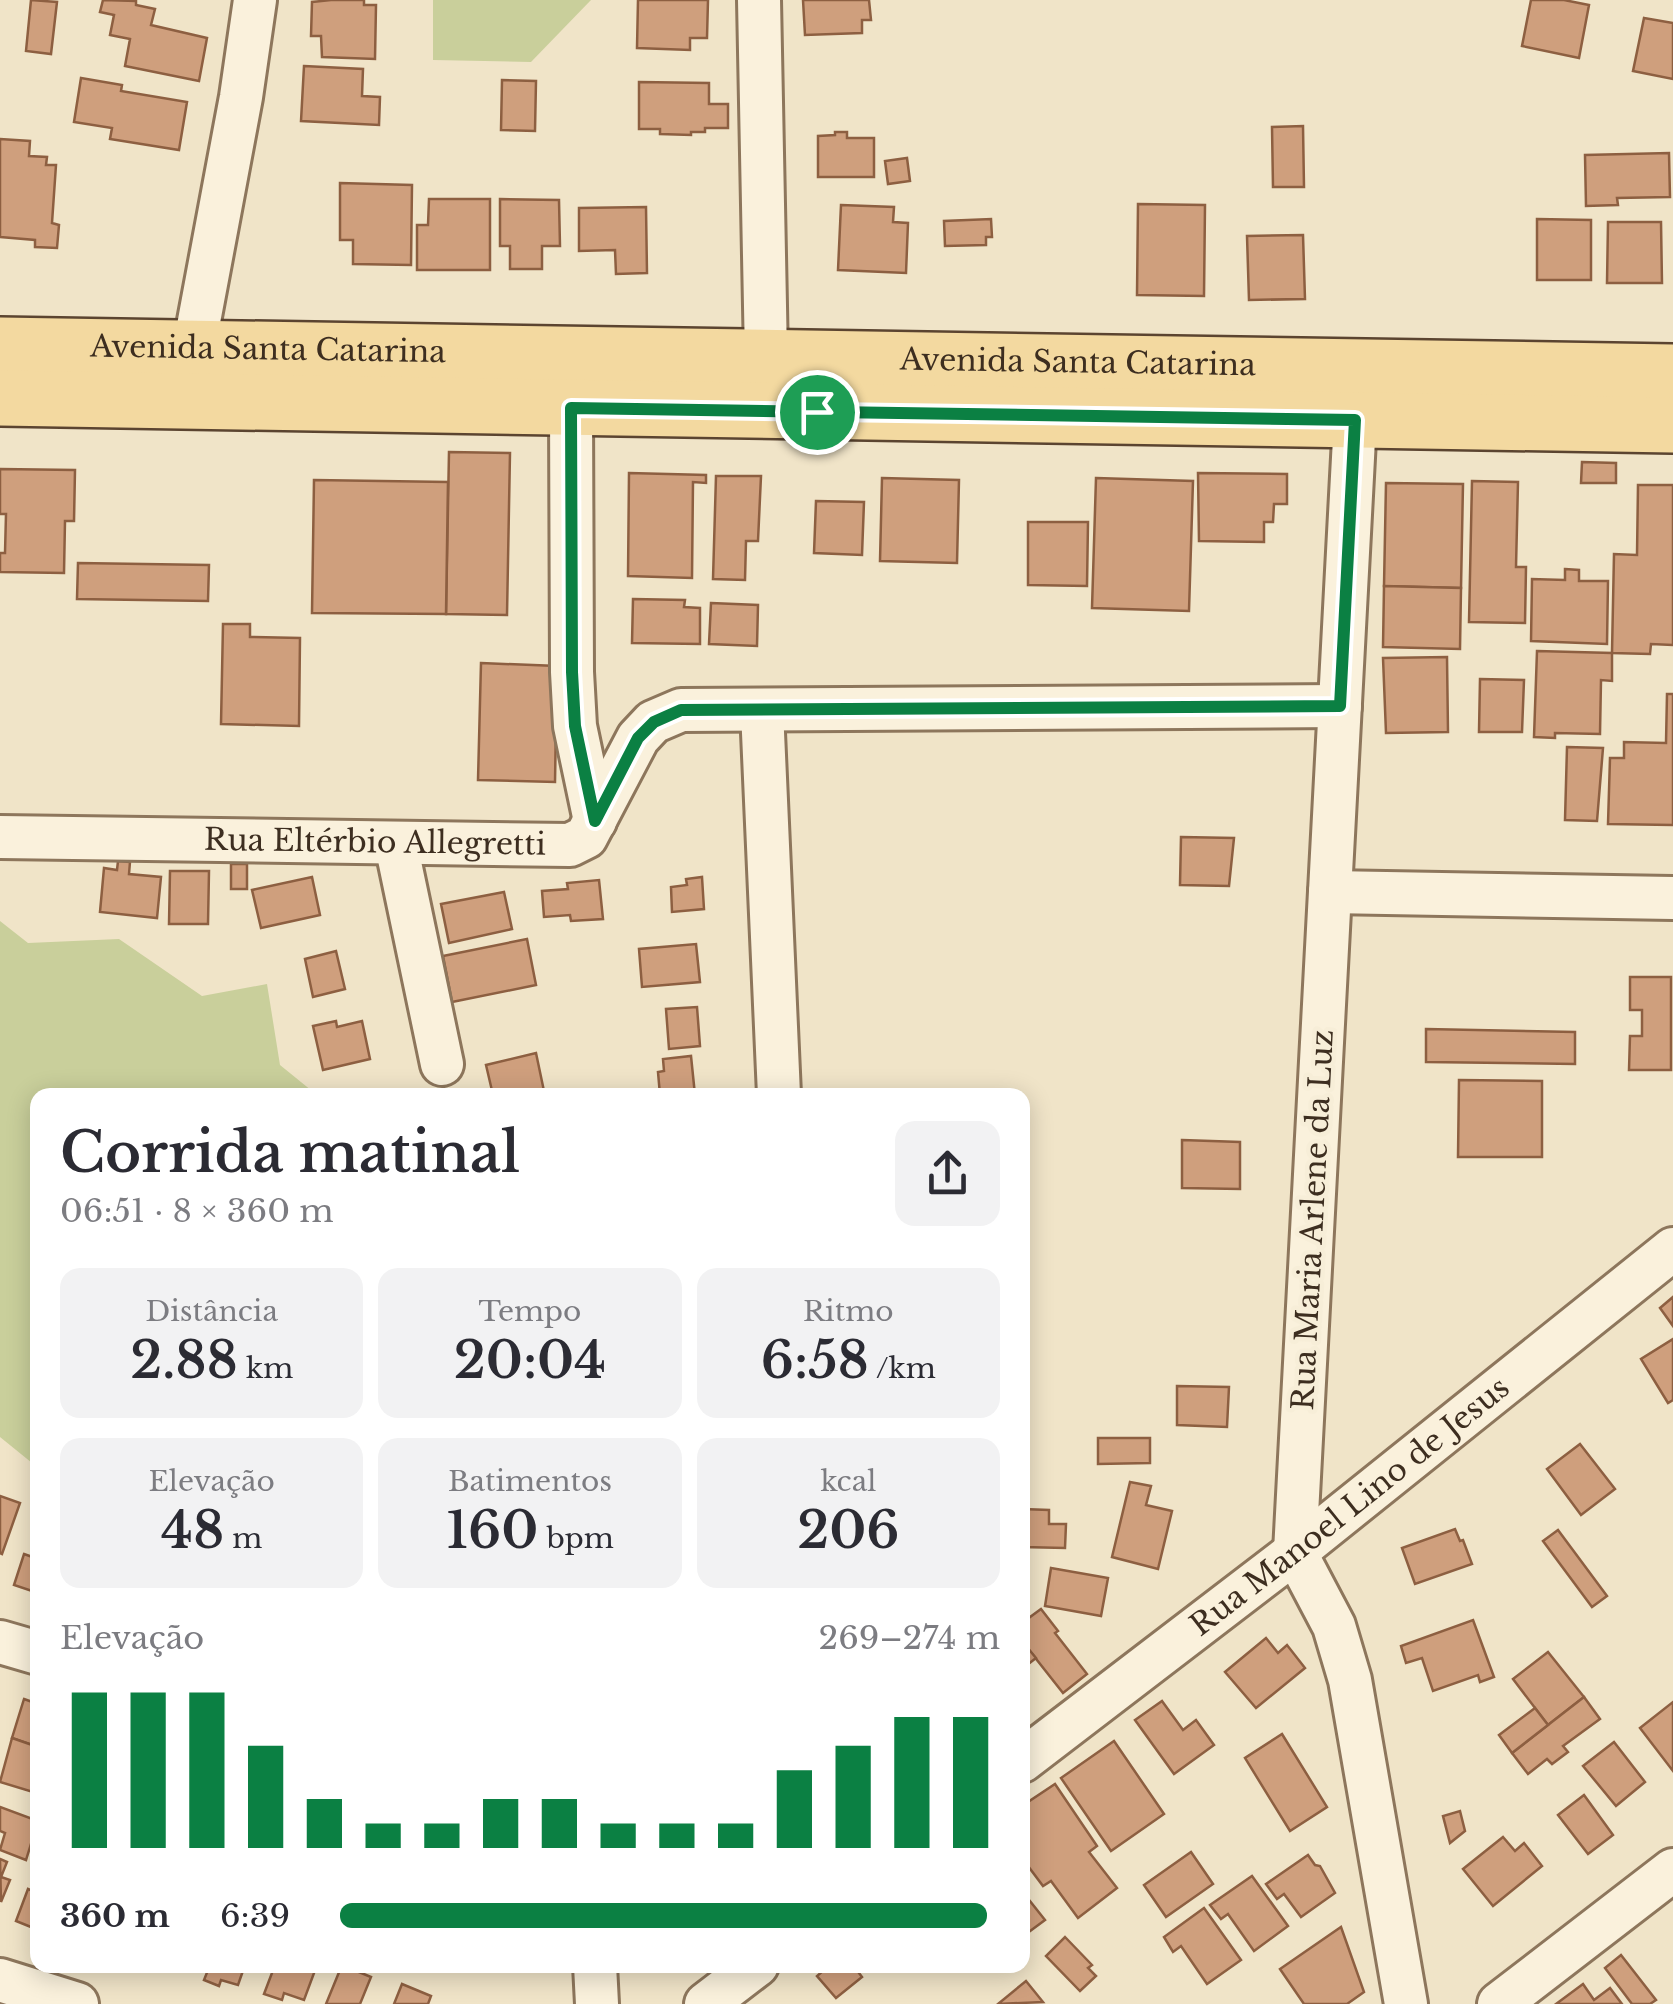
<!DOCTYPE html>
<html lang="pt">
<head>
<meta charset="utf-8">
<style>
	body { margin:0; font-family:"Libre Baskerville",serif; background:#f2f2f3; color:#2b2b33; height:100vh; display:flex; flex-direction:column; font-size:38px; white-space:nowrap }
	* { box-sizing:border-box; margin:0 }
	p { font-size:32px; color:#7c7c81 }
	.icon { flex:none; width:55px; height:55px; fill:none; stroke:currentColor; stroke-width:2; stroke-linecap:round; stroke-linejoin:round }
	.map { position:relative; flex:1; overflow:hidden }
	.side { position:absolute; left:30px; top:1088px; width:1000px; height:885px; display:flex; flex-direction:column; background:#fff; border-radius:20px; box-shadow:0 5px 25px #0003 }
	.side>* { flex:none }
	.pin { position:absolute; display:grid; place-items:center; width:85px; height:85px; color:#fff; margin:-42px; border:5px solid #fff; border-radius:50%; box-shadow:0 2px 10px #0007 }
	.round { display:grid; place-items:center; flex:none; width:105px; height:105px; border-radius:20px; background:#f2f2f3 }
	.summary { display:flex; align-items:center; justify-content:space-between; height:170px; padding:0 30px }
	h1 { font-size:55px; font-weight:600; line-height:75px }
	.figures { display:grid; grid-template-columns:repeat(3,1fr); gap:15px; height:170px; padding:10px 30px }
	.figures div { display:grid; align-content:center; border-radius:20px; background:#f2f2f3; text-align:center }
	.figures b { font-size:50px; font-weight:600 }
	.figures small { font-size:28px; font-weight:400 }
	.figures p { font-size:28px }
	.chart { height:280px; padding:20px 30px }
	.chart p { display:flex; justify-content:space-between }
	.chart svg { width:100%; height:180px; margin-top:10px; stroke:#0b8043; stroke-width:6 }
	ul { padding:0 30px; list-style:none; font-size:32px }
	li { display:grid; grid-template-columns:160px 120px 1fr; align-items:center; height:75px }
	li i { height:25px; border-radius:12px; background:#0b8043 }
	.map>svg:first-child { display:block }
	.green { fill:#c9cf9b }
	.building { fill:#cf9f7d; stroke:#8d5f41; stroke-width:2.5 }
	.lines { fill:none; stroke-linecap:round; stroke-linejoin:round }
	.minor-casing { stroke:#8d765c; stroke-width:48 }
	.primary-casing { stroke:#5b4430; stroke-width:60 }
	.minor { stroke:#faf1dc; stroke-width:42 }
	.primary { stroke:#f3d9a0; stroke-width:55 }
	.route-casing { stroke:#fff; stroke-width:20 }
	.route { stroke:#0b8043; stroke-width:12 }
	.labels { text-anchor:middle; stroke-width:9; stroke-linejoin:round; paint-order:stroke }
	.street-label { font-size:30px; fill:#3d2e20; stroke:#f7eed8 }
</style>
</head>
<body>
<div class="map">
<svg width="1673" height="2004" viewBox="0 0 1673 2004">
	<rect width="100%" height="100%" fill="#f0e4c8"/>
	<g class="green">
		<path d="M433,0H591L531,62L433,60Z"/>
		<path d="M0,921L28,943L119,939L202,996L267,984L280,1065L317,1095H38L37,1467L0,1437Z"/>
	</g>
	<g class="building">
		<path d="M31,0L57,2L51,54L26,51Z"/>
		<path d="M103,0L136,1V5L155,9L151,25L207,38L199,81L125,66L130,39L110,35L114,15L100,12Z"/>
		<path d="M331,0H364V5H376L375,59L322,57L321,36H311L312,2Z"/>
		<path d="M638,0H708L707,38H690V50L637,48Z"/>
		<path d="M803,0H869L871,20H862V33L805,35Z"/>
		<path d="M1531,0H1564L1589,5L1579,58L1522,46Z"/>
		<path d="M1644,18L1673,23V79L1633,71Z"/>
		<path d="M304,66L363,69L362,96L380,97L379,125L301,121Z"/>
		<path d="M81,78L122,85L121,91L187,102L179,150L110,139L112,128L74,122Z"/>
		<path d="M502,80L536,81L535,131L501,130Z"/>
		<path d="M639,82L709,83V104H728V128H705V132H691V135L660,134V129H639Z"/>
		<path d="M1303,126L1304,187H1273L1272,127Z"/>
		<path d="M835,132H847V138H874V177H818V136L835,135Z"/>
		<path d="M0,139L30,141L29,156L47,157L46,165H56L52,223L59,225L57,248L35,247V240L0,237Z"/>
		<path d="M1669,153L1670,197L1617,198L1618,205L1586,206L1585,155Z"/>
		<path d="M907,158L910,181L888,184L885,161Z"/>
		<path d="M340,183L412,185L411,265L353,264V240H340Z"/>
		<path d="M429,199H490V270H417V225H428Z"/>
		<path d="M500,199L559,200L560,246H542V269H510V246H500Z"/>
		<path d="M1138,204L1205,205L1204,296L1137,295Z"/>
		<path d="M841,205L894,207L893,222L908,223L906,273L838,270Z"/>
		<path d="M646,207L647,273L616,274L615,250L579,251V208Z"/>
		<path d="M991,219L992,237H986V245L945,246L944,221Z"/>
		<path d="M1537,219L1591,220V280H1537Z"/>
		<path d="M1608,222H1661L1662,283H1607Z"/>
		<path d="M1303,235L1305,299L1249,300L1247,236Z"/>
		<path d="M449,452L510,453L507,615L446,614Z"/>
		<path d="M1582,462L1616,463V483H1581Z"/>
		<path d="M0,469L75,470L74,521H65L64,573L0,572V553H5L6,514H0Z"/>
		<path d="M629,473L706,475V483L693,482L692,578L628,576Z"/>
		<path d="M1198,473L1287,474V504H1274L1273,522H1264V542L1199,541Z"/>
		<path d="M716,476H761L758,541H746L745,580L713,579Z"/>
		<path d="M882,478L959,480L957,563L880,561Z"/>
		<path d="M1096,478L1193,481L1189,611L1092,608Z"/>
		<path d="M314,480L448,482L446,614L312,613Z"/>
		<path d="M1472,481L1518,482L1516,567H1526L1525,623L1469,622Z"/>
		<path d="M1386,483L1463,484L1461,588L1384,586Z"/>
		<path d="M1638,485H1673V645L1651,644L1650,654L1612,653L1614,554L1637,555Z"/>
		<path d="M816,501L864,502L862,555L814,553Z"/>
		<path d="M1028,522H1088L1087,586L1028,585Z"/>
		<path d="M78,563L209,565L208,601L77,599Z"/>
		<path d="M1565,569L1579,570V581H1608L1607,644L1531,641L1532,579L1565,580Z"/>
		<path d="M1384,586L1461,588L1460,649L1383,647Z"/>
		<path d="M633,599L685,600L684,607L700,608V644L632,643Z"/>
		<path d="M711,603L758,605L757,646L709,644Z"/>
		<path d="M223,624H250V637L300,638L299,726L221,724Z"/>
		<path d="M1537,651L1612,653V681L1601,680L1600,734L1555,733V738L1534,737Z"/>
		<path d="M1447,657L1448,732L1386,733L1383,658Z"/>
		<path d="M481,663L557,666L555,782L478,780Z"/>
		<path d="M1480,679L1524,680L1522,732H1479Z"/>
		<path d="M1667,694H1673V825L1608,824L1610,758H1624V742L1666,743Z"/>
		<path d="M1567,747L1603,748L1597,821L1565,820Z"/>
		<path d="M1181,837L1234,838L1229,886L1180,885Z"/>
		<path d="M118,861L130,862L129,874L161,877L157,918L100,912L104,868L117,870Z"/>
		<rect x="231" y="864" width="16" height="25"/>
		<path d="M170,871H209L208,924H169Z"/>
		<path d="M312,877L320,915L261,928L252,890Z"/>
		<path d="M702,877L704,909L672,912L671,887L687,885L686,879Z"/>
		<path d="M599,880L603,919L571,921L570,915L544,917L542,891L568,889L567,883Z"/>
		<path d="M504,892L512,929L449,943L441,904Z"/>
		<path d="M527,939L536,985L452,1002L443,956Z"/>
		<path d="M696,944L700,982L642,987L639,949Z"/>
		<path d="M336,951L345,989L313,997L305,959Z"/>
		<path d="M1630,977H1671V1070H1629L1630,1036H1642V1010H1630Z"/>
		<path d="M697,1007L700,1046L669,1049L666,1009Z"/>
		<path d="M336,1021L337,1027L362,1021L370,1059L323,1070L313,1026Z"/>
		<path d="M1426,1029L1575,1032V1064L1426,1062Z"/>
		<path d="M536,1053L544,1091L493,1095L486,1065Z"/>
		<path d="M691,1056L695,1095H660L658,1072L664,1071L663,1059Z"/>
		<path d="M1459,1080L1542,1081V1157H1458Z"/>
		<path d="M1182,1140L1240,1142V1189L1182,1188Z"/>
		<path d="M1673,1297V1326L1660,1308Z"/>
		<path d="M1673,1339V1400L1668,1403L1641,1359Z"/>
		<path d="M1177,1386L1229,1387L1227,1427L1177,1425Z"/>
		<path d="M1098,1438H1150V1463L1098,1464Z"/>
		<path d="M1580,1444L1615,1489L1581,1515L1547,1469Z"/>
		<path d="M1130,1482L1151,1486L1146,1505L1172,1511L1158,1569L1112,1557Z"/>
		<path d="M0,1496L20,1503L2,1554L0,1553Z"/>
		<path d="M1022,1509L1049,1510V1524H1066L1065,1548L1022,1547Z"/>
		<path d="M1455,1529L1460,1541L1463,1540L1472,1564L1415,1584L1402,1548Z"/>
		<path d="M1558,1530L1607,1596L1592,1607L1543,1541Z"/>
		<path d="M24,1554L38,1559V1593L14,1585Z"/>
		<path d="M1051,1568L1108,1578L1101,1616L1045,1606Z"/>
		<path d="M1041,1609L1058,1631L1055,1633L1087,1674L1063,1693L1022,1641V1623Z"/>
		<path d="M1473,1620L1494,1677L1480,1682L1478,1675L1433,1691L1422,1658L1406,1663L1401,1646Z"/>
		<path d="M1266,1638L1278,1653L1287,1645L1305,1668L1256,1708L1225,1672Z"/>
		<path d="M1022,1641L1036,1658L1022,1669Z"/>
		<path d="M1548,1652L1584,1697L1548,1725L1513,1679Z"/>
		<path d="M1584,1697L1600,1719L1563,1746L1568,1752L1552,1764L1547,1759L1528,1774L1512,1753Z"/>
		<path d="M24,1699L38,1704V1747L12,1738Z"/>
		<path d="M1162,1701L1183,1730L1196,1720L1214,1745L1174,1774L1135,1720Z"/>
		<path d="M1673,1702V1771L1640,1728Z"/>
		<path d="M1535,1708L1548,1725L1512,1753L1499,1735Z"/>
		<path d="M1282,1734L1327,1807L1290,1831L1245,1758Z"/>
		<path d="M12,1738L38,1747V1780L33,1792L0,1782Z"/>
		<path d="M1114,1741L1164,1814L1111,1851L1061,1778Z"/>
		<path d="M1614,1742L1645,1782L1616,1806L1583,1766Z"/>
		<path d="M1055,1784L1097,1846L1089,1852L1117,1888L1078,1918L1051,1881L1043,1886L1022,1858V1806Z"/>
		<path d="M1584,1795L1613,1835L1588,1854L1558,1815Z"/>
		<path d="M0,1807L38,1821L26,1860L0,1850L5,1833L0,1831Z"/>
		<path d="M1460,1811L1465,1831L1450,1843L1443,1816Z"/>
		<path d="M1503,1837L1515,1851L1524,1843L1542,1866L1493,1906L1463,1869Z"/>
		<path d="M1191,1852L1213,1884L1166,1917L1144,1885Z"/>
		<path d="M1308,1855L1315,1865L1320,1866L1335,1893L1301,1917L1284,1894L1277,1899L1266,1884Z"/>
		<path d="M0,1859L7,1862L1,1877L10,1880L1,1902Z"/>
		<path d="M1252,1876L1288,1926L1254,1951L1228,1914L1221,1919L1210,1905Z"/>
		<path d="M28,1889L38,1893V1923L33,1921L31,1927L16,1921Z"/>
		<path d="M1022,1891L1045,1920L1022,1937Z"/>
		<path d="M1204,1908L1241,1960L1207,1984L1181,1946L1173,1952L1164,1937Z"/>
		<path d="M1341,1927L1364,1992L1347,2004H1304L1280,1969Z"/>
		<path d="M1065,1937L1092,1965L1088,1968L1096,1976L1080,1991L1046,1956Z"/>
		<path d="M1621,1955L1656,2000L1650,2004H1632L1605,1968Z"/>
		<path d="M210,1965H245L238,1985L221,1980L219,1986L204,1980Z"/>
		<path d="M275,1965H317L304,2000L284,1993L282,2000L264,1994Z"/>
		<path d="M342,1965L371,1977L360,2004H326Z"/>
		<path d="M822,1965H853L862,1977L836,1998L817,1976L825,1969Z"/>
		<path d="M1026,1981L1043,2002L998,2004Z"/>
		<path d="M402,1984L431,1996L428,2004H394Z"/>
		<path d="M1583,1984L1594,2000L1610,1988L1622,2004H1556Z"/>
	</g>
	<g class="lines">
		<defs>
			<g id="minor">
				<path d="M759,0L766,357"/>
				<path d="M194,348L241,97L255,0"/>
				<path d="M571,408L572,672L575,726L595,821"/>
				<path d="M1355,420L1295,1552L1334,1626L1350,1680L1406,2004"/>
				<path d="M762,710L779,1095"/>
				<path id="s1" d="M0,837L570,845L586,837L638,738L653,722L681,710L1340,706"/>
				<path d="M396,844L442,1064"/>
				<path d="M1330,892L1673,898"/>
				<path d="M0,1642L38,1653"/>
				<path id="s2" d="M1022,1761L1295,1552L1673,1249"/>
				<path d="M595,1965L597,2004"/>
				<path d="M0,1980L77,2004"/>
				<path d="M706,2004L757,1965"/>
				<path d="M1499,2004L1673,1870"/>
			</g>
			<g id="primary">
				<path id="s3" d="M0,345L1673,372"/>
				<path d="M0,398L1673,425"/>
			</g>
		</defs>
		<use href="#minor" class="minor-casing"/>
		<use href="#primary" class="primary-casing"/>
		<use href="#minor" class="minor"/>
		<use href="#primary" class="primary"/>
	</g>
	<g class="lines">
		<defs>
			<path id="route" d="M571,408L1355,420L1340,706L681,710L654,722L638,738L595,821L575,726L572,672Z"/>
		</defs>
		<use href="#route" class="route-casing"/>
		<use href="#route" class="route"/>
	</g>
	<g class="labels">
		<g class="street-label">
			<text dy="10" stroke="none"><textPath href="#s3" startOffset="268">Avenida Santa Catarina</textPath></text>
			<text dy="10" stroke="none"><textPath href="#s3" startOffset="1078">Avenida Santa Catarina</textPath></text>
			<text dy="10" stroke="none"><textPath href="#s1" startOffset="375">Rua Eltérbio Allegretti</textPath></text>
			<text transform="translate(1313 1220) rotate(-87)" y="10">Rua Maria Arlene da Luz</text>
			<text dy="10" stroke="none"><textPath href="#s2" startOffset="415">Rua Manoel Lino de Jesus</textPath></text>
		</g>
	</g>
</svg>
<div class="pin" style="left:817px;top:412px;background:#1e9e55"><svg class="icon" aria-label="arrive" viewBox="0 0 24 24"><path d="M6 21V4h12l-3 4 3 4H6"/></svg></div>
<section class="side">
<div class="summary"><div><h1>Corrida matinal</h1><p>06:51 · 8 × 360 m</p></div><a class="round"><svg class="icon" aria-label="share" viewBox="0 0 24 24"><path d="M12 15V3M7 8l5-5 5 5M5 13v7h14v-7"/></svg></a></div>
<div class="figures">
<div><p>Distância</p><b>2.88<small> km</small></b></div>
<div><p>Tempo</p><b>20:04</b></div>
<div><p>Ritmo</p><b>6:58<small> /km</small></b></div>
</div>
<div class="figures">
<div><p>Elevação</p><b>48<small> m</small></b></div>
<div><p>Batimentos</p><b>160<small> bpm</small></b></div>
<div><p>kcal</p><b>206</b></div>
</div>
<div class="chart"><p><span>Elevação</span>269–274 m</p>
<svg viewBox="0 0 160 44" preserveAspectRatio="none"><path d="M5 44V6M15 44V6M25 44V6M35 44V19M45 44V32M55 44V38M65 44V38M75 44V32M85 44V32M95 44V38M105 44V38M115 44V38M125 44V25M135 44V19M145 44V12M155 44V12"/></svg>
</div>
<ul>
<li><b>360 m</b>6:39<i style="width:98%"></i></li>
</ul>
</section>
</div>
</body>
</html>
